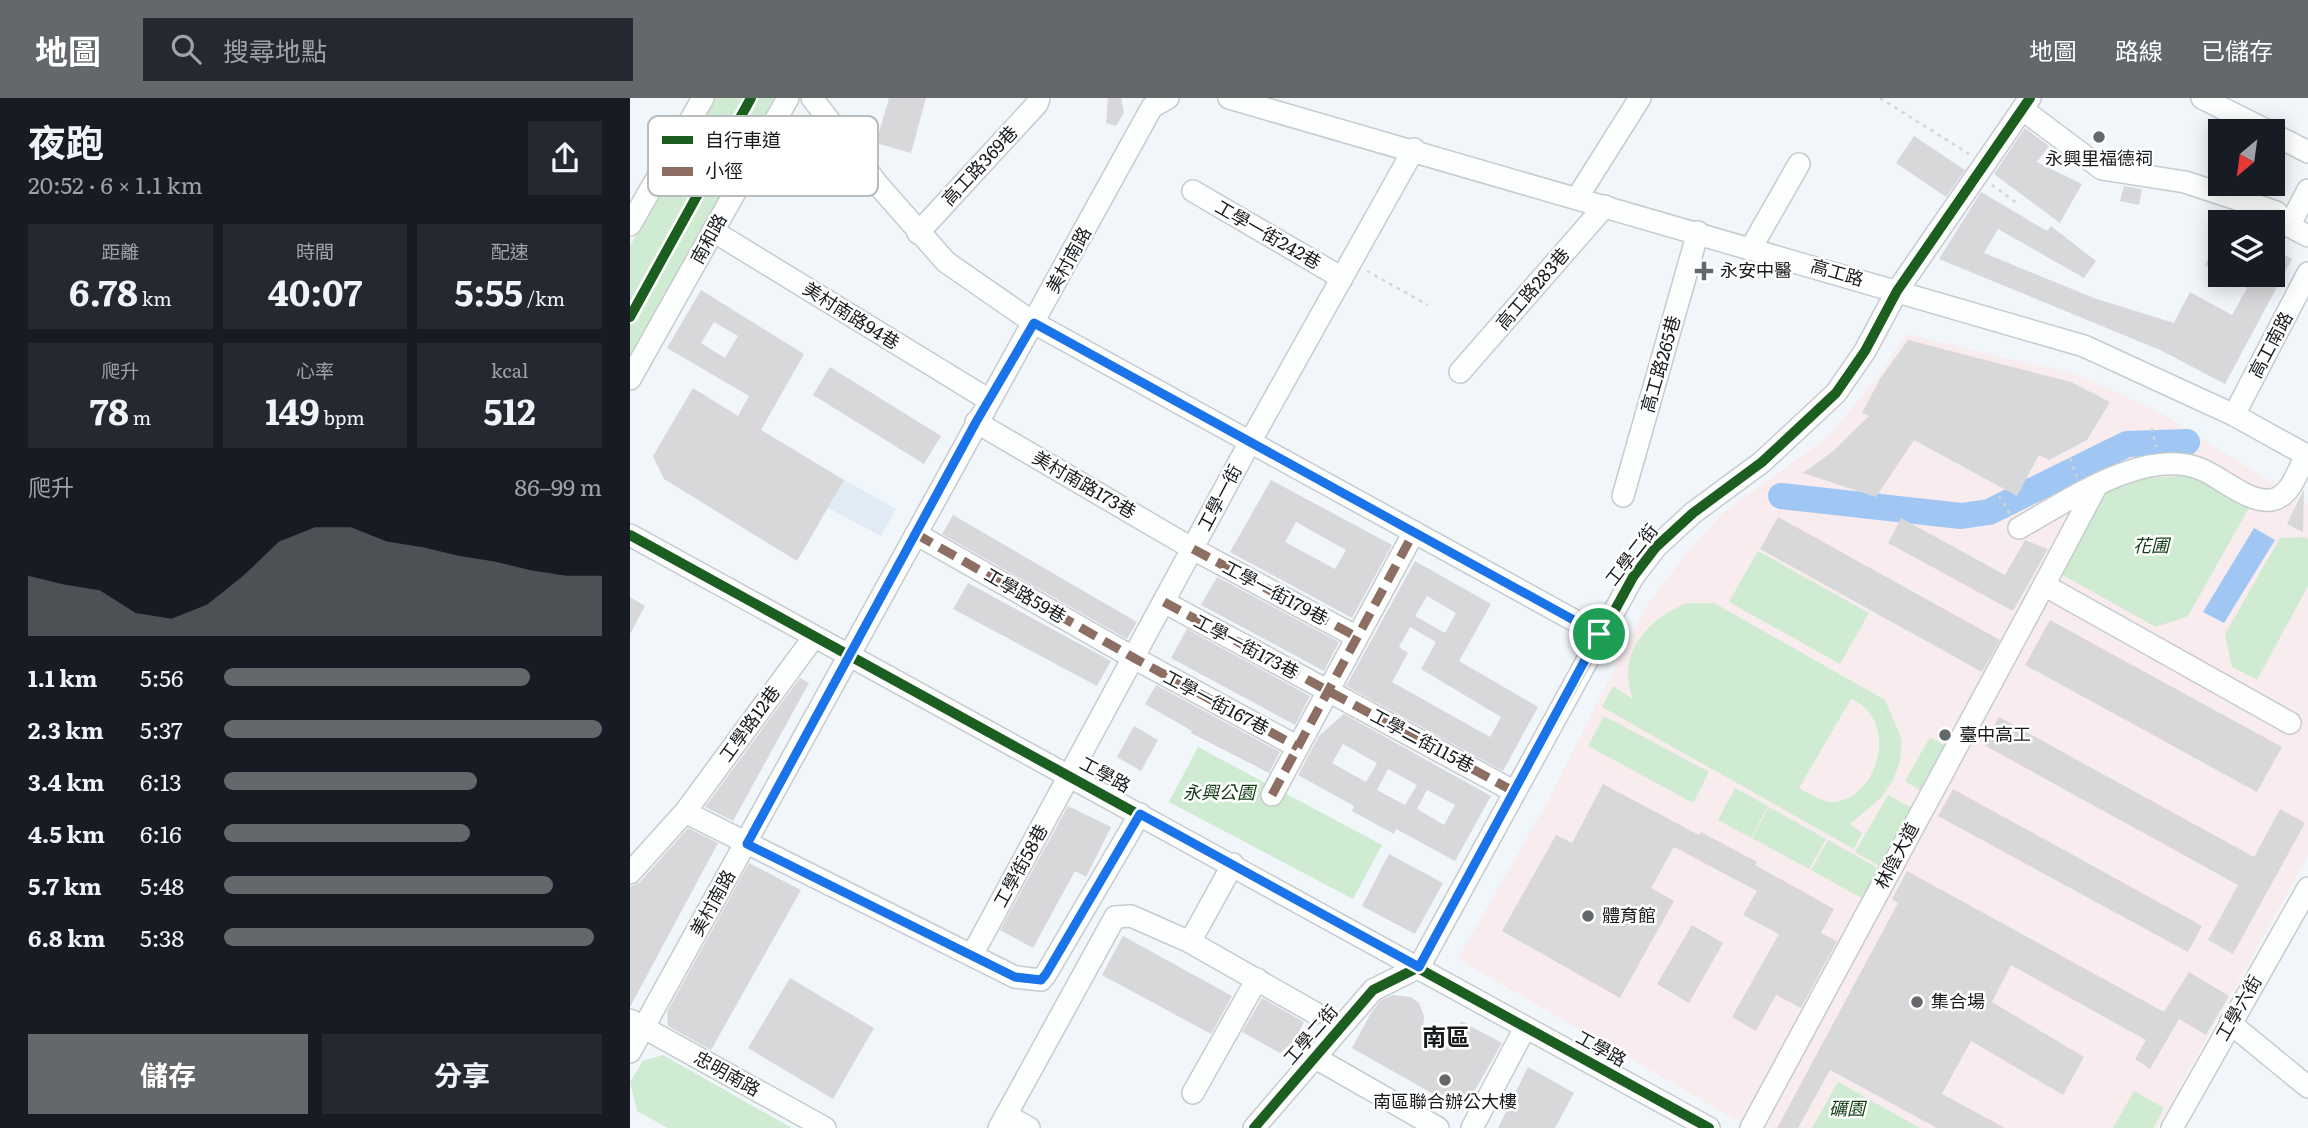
<!DOCTYPE html>
<html lang="zh-TW">
<head>
<meta charset="utf-8">
<style>
	body { margin:0; font-family:Literata,"Noto Sans TC",serif; background:#242831; color:#f1f3f6; height:100vh; display:flex; flex-direction:column; font-size:26px; white-space:nowrap }
	* { box-sizing:border-box; margin:0 }
	p { font-size:23px; color:#9ea1a6 }
	.icon { flex:none; width:38px; height:38px; fill:none; stroke:currentColor; stroke-width:2; stroke-linecap:round; stroke-linejoin:round }
	.map { position:relative; flex:1; overflow:hidden }
	.sheet { display:flex; flex-direction:column; background:#171b24; width:630px }
	.sheet>* { flex:none }
	.needle { width:46px; rotate:209deg }
	.fabs { position:absolute; left:1578px; top:21px; display:grid; gap:14px }
	.fabs a { display:grid; place-items:center; width:77px; height:77px; border-radius:0px; background:#171b24; box-shadow:0 4px 18px #0003; font-size:35px }
	.pin { position:absolute; display:grid; place-items:center; width:60px; height:60px; color:#fff; margin:-30px; border:4px solid #fff; border-radius:50%; box-shadow:0 2px 7px #0007 }
	.round { display:grid; place-items:center; flex:none; width:74px; height:74px; border-radius:0px; background:#242831 }
	.head { display:flex; align-items:center; justify-content:space-between; height:119px; padding:0 28px }
	h1 { font-size:38px; font-weight:700; line-height:52px }
	.stats { display:grid; grid-template-columns:repeat(3,1fr); gap:10px; height:119px; padding:7px 28px }
	.stats div { display:grid; align-content:center; border-radius:0px; background:#242831; text-align:center }
	.stats b { font-size:35px; font-weight:700 }
	.stats small { font-size:19px; font-weight:400 }
	.stats p { font-size:19px }
	.chart { height:196px; padding:14px 28px }
	.chart p { display:flex; justify-content:space-between }
	.chart svg { width:100%; height:126px; margin-top:7px; fill:#64686b; opacity:.7 }
	.cta { display:flex; gap:14px; margin-top:auto; padding:14px 28px }
	.cta a { flex:1; height:80px; border-radius:0px; background:#64686b; color:#fff; font-size:28px; font-weight:700; line-height:80px; text-align:center }
	.cta a+a { background:#242831; color:#f1f3f6 }
	ul { padding:0 28px; list-style:none; font-size:23px }
	li { display:grid; grid-template-columns:112px 84px 1fr; align-items:center; height:52px }
	li i { height:18px; border-radius:9px; background:#64686b }
	header { display:flex; align-items:center; gap:42px; box-sizing:border-box; height:98px; padding:0 35px; background:#64686b; color:#fff }
	header strong { font-size:33px }
	nav { display:flex; gap:38px; margin-inline-start:auto; font-size:24px }
	.search { width:490px; height:63px; background:#242831; display:flex; align-items:center; gap:18px; box-sizing:border-box; padding:0 24px; border-radius:0px; color:#9ea1a6; font-size:26px }
	main { display:flex; flex:1; min-height:0 }
	.map>svg:first-child { display:block }
	.built { fill:#e1ebf5 }
	.education { fill:#f8ecee }
	.green { fill:#cfebd1; fill-rule:evenodd }
	.water { fill:#a0c6f4 }
	.lines { fill:none; stroke-linecap:round; stroke-linejoin:round }
	.river { stroke:#a0c6f4; stroke-width:26 }
	.building { fill:#d8d8da; fill-rule:evenodd }
	.minor-casing { stroke:#c7cbce; stroke-width:24 }
	.path { stroke:#d3d5d5; stroke-width:2.5; stroke-dasharray:3.5 5; stroke-linecap:butt }
	.minor { stroke:#fdfefe; stroke-width:21 }
	.quiet { stroke:#8d6e63; stroke-width:9; stroke-dasharray:18 9; stroke-linecap:butt }
	.cycleway-casing { stroke:#fff; stroke-width:15 }
	.cycleway { stroke:#1b5e20; stroke-width:10 }
	.route-casing { stroke:#fff; stroke-width:14 }
	.route { stroke:#1a73e8; stroke-width:9 }
	.poi-dot { fill:#64686b; stroke:#fff; stroke-width:2.5 }
	.labels { text-anchor:middle; stroke-width:5; stroke-linejoin:round; paint-order:stroke }
	.poi-label { font-size:18px; fill:#181b1e; stroke:#fff; text-anchor:start }
	.street-label { font-size:18px; fill:#181b1e; stroke:#fff }
	.park-label { font-size:18px; font-style:italic; fill:#123c12; stroke:#fff }
	.district-label { font-size:24px; font-weight:bold; fill:#181b1e; stroke:#fff }
	.key { fill:#fff; stroke:#babbbc; stroke-width:2 }
	.key-label { font-size:19px; fill:#181b1e }
</style>
</head>
<body>
<header>
<strong>地圖</strong>
<div class="search"><svg class="icon" aria-label="search" viewBox="0 0 24 24"><circle cx="10" cy="10" r="6"/><path d="M15 15l6 6"/></svg>搜尋地點</div>
<nav><a>地圖</a><a>路線</a><a>已儲存</a></nav>
</header>
<main>
<section class="sheet">
<div class="head"><div><h1>夜跑</h1><p>20:52 · 6 × 1.1 km</p></div><a class="round"><svg class="icon" aria-label="share" viewBox="0 0 24 24"><path d="M12 15V3M7 8l5-5 5 5M5 13v7h14v-7"/></svg></a></div>
<div class="stats">
<div><p>距離</p><b>6.78<small> km</small></b></div>
<div><p>時間</p><b>40:07</b></div>
<div><p>配速</p><b>5:55<small> /km</small></b></div>
</div>
<div class="stats">
<div><p>爬升</p><b>78<small> m</small></b></div>
<div><p>心率</p><b>149<small> bpm</small></b></div>
<div><p>kcal</p><b>512</b></div>
</div>
<div class="chart"><p><span>爬升</span>86–99 m</p>
<svg viewBox="0 0 160 44" preserveAspectRatio="none"><path d="M0 44V23L10 26L20 28L30 36L40 38L50 33L60 23L70 11L80 6L90 6L100 11L110 13L120 16L130 18L140 21L150 23L160 23V44z"/></svg>
</div>
<ul>
<li><b>1.1 km</b>5:56<i style="width:81%"></i></li>
<li><b>2.3 km</b>5:37<i style="width:100%"></i></li>
<li><b>3.4 km</b>6:13<i style="width:67%"></i></li>
<li><b>4.5 km</b>6:16<i style="width:65%"></i></li>
<li><b>5.7 km</b>5:48<i style="width:87%"></i></li>
<li><b>6.8 km</b>5:38<i style="width:98%"></i></li>
</ul>
<div class="cta"><a>儲存</a><a>分享</a></div>
</section>
<div class="map">
<svg width="1678" height="1030" viewBox="0 0 1678 1030">
	<rect width="100%" height="100%" fill="#f1f6fa"/>
	<path class="built" d="M214,382L266,411L251,438L198,410Z"/>
	<path class="education" d="M1276,236L1444,276L1522,310L1678,406V758L1527,1030H1120L828,861L916,707L1015,510L1063,447L1093,415L1197,340L1251,275Z"/>
	<g class="green">
		<path d="M83,0H144L0,260V148Z"/>
		<path d="M1566,377L1620,408L1558,518L1526,529L1429,475L1473,395L1498,381Z"/>
		<path d="M1674,439L1678,441V488L1627,582L1602,569L1595,536L1650,440Z"/>
		<path d="M1128,453L1239,515L1210,566L1099,504Z"/>
		<path d="M1057,505H1084L1255,602L1272,642L1270,663L1263,682L1251,700L1220,726L1232,735L1224,751L972,609L983,588L1003,601C986,556 1016,522 1057,505ZM1221,601C1270,621 1249,700 1204,704C1193,705 1178,695 1169,690Z"/>
		<path d="M974,618L1079,674L1063,705L958,648Z"/>
		<path d="M1300,639L1320,650L1294,695L1275,683Z"/>
		<path d="M568,649L752,747L723,801L539,704Z"/>
		<path d="M1105,690L1138,708L1121,740L1088,722Z"/>
		<path d="M1258,697L1287,713L1256,772L1225,754Z"/>
		<path d="M1139,709L1196,741L1179,771L1122,740Z"/>
		<path d="M1198,742L1255,774L1239,804L1181,772Z"/>
		<path d="M33,957L162,1030H38L7,1013L0,984L13,963Z"/>
		<path d="M1208,984L1290,1030H1182Z"/>
		<path d="M1504,993L1534,1010L1523,1030H1483Z"/>
	</g>
	<path class="water" d="M1624,430L1645,442L1594,525L1573,514Z"/>
	<g class="lines">
		<path class="river" d="M1151,398L1331,418L1359,414L1497,346L1557,344"/>
	</g>
	<g class="building">
		<path d="M259,0H296L281,55L246,45Z"/>
		<path d="M478,0H491L494,15L486,28L476,25Z"/>
		<path d="M1395,30L1419,48L1407,64L1452,86L1430,125L1364,76Z"/>
		<path d="M1284,38L1335,72L1316,99L1266,65Z"/>
		<path d="M1494,88L1512,91L1509,107L1490,103Z"/>
		<path d="M1351,94L1417,133L1421,128L1466,163L1454,180L1368,131L1354,155L1464,200L1544,225L1560,194L1602,217L1617,190L1593,177H1643V151L1662,161L1595,286L1530,252L1309,161Z"/>
		<path d="M1591,136V176L1575,167Z"/>
		<path d="M71,192L174,256L131,332L214,382L167,463L34,381L23,358L63,290L108,318L119,298L37,250ZM84,224L108,238L95,260L71,245Z"/>
		<path d="M1278,242L1441,284L1480,304L1457,342L1419,362L1409,357L1387,398L1284,342L1246,399L1173,375L1202,354L1239,318L1232,315L1250,281Z"/>
		<path d="M200,269L311,338L294,366L183,297Z"/>
		<path d="M641,382L762,447L722,520L600,454ZM666,424L716,452L705,471L655,444Z"/>
		<path d="M1674,391L1673,434L1657,426Z"/>
		<path d="M323,417L507,524L497,541L312,436Z"/>
		<path d="M1148,419L1370,542L1352,574L1130,451Z"/>
		<path d="M1271,420L1375,477L1395,442L1418,451L1383,513L1258,445Z"/>
		<path d="M785,463L861,506L829,563L908,609L873,673L716,588ZM797,498L826,515L815,535L785,518ZM780,529L806,544L791,571L871,619L860,639L762,584L778,555L769,549Z"/>
		<path d="M587,479L709,544L694,573L571,507Z"/>
		<path d="M338,485L481,563L467,588L323,511Z"/>
		<path d="M0,499L15,508L0,536Z"/>
		<path d="M1420,522L1652,649L1627,694L1395,567Z"/>
		<path d="M557,531L680,598L665,627L541,560Z"/>
		<path d="M170,580L179,585L103,723L75,709Z"/>
		<path d="M526,587L650,654L639,675L561,635L562,633L515,606Z"/>
		<path d="M714,616L861,698L825,763L766,731L764,736L722,713L724,708L668,677L689,638ZM713,646L747,665L736,684L702,665ZM758,671L787,687L775,707L747,692ZM797,692L825,707L814,727L787,711Z"/>
		<path d="M1369,619L1624,759L1650,711L1675,725L1603,856L1578,842L1608,787L1354,647Z"/>
		<path d="M504,628L528,642L511,673L487,659Z"/>
		<path d="M973,686L1069,737L1071,734L1127,764L1125,767L1204,811L1191,835L1207,843L1171,910L1146,897L1126,933L1102,919L1149,836L1113,817L1127,793L1044,749L1021,790L1044,803L990,900L872,833L926,737L942,745Z"/>
		<path d="M1323,691L1572,828L1558,854L1308,718Z"/>
		<path d="M438,708L481,729L456,779L445,773L403,850L370,832Z"/>
		<path d="M58,730L88,745L0,909V789L10,784Z"/>
		<path d="M759,756L813,785L785,836L732,808Z"/>
		<path d="M119,765L171,792L81,952L38,928L37,914Z"/>
		<path d="M1277,773L1534,914L1559,874L1599,898L1576,937L1549,921L1520,971L1505,961L1516,942L1381,867L1362,904L1454,959L1433,997L1341,943L1312,996L1375,1030H1307L1200,972L1168,1030H1147L1268,805L1262,801Z"/>
		<path d="M1062,827L1093,845L1059,905L1027,886Z"/>
		<path d="M493,838L602,898L581,936L472,877Z"/>
		<path d="M160,880L244,930L203,1001L118,950Z"/>
		<path d="M763,897L781,899L789,905L794,918L793,930L809,937L815,927L826,933L831,923L872,945L833,1013L722,950L741,915L751,902Z"/>
		<path d="M632,900L674,924L665,942L650,955L612,934Z"/>
		<path d="M898,969L944,995L925,1030H868Z"/>
	</g>
	<g class="lines">
		<defs>
			<g id="minor">
				<path d="M182,0L249,88L316,164L404,225L969,536"/>
				<path d="M599,0L1454,248L1604,317L1678,358"/>
				<path d="M1572,0L1638,33"/>
				<path d="M1392,11L1472,71L1555,84L1646,114L1659,128L1678,138"/>
				<path d="M1643,36L1678,54"/>
				<path d="M563,93L712,180"/>
				<path d="M947,100L1010,0"/>
				<path d="M0,127L73,0"/>
				<path d="M1659,128L1678,92"/>
				<path d="M83,133L359,302"/>
				<path d="M288,135L407,6L409,0"/>
				<path d="M1121,150L1169,66"/>
				<path d="M830,274L975,108"/>
				<path d="M0,281L158,0"/>
				<path d="M1604,317L1678,175"/>
				<path d="M346,324L563,451L727,539"/>
				<path d="M1467,387L1414,487L1660,625"/>
				<path d="M993,398L1068,134"/>
				<path d="M1389,430C1438,403 1516,347 1573,372C1593,381 1619,405 1641,402C1661,399 1668,372 1676,357"/>
				<path d="M286,436L504,560L668,649"/>
				<path d="M0,437L1079,1030"/>
				<path d="M534,504L885,694"/>
				<path d="M642,697L784,434"/>
				<path d="M55,714L385,879L411,882L416,876L510,716"/>
				<path d="M0,775L55,714L184,539"/>
				<path d="M560,844L603,766"/>
				<path d="M342,857L620,344L784,51"/>
				<path d="M0,922L195,1030"/>
				<path d="M1600,925L1678,989"/>
				<path d="M0,954L522,9L538,0"/>
				<path d="M684,959L808,1030"/>
				<path d="M563,995L627,881"/>
				<path d="M376,1017L399,1030"/>
				<path d="M369,1030L485,819L501,818L560,844L685,915"/>
				<path d="M624,1030L743,892L789,869L1003,479L1026,449L1063,415L1132,364L1206,295L1235,253L1267,193L1400,0"/>
				<path d="M842,1030L895,930"/>
				<path d="M1121,1030L1414,487"/>
				<path d="M1542,1030L1678,790"/>
			</g>
		</defs>
		<use href="#minor" class="minor-casing"/>
		<g class="path">
			<path d="M1250,0L1339,56"/>
			<path d="M1362,87L1388,106"/>
			<path d="M737,173L798,207"/>
			<path d="M1522,330L1526,349"/>
			<path d="M1440,360L1447,379"/>
			<path d="M1369,398L1380,416"/>
		</g>
		<use href="#minor" class="minor"/>
		<g class="quiet">
			<path d="M286,436L504,560L668,649"/>
			<path d="M563,451L727,539"/>
			<path d="M534,504L885,694"/>
			<path d="M642,697L784,434"/>
		</g>
		<defs>
			<g id="cycleway">
				<path d="M0,219L121,0"/>
				<path d="M0,437L1079,1030"/>
				<path d="M624,1030L743,892L789,869L1003,479L1026,449L1063,415L1132,364L1206,295L1235,253L1267,193L1400,0"/>
			</g>
		</defs>
		<use href="#cycleway" class="cycleway-casing"/>
		<use href="#cycleway" class="cycleway"/>
	</g>
	<g class="lines">
		<defs>
			<path id="route" d="M404,225L969,536L789,869L510,716L416,876L411,882L385,879L117,746L346,324Z"/>
		</defs>
		<use href="#route" class="route-casing"/>
		<use href="#route" class="route"/>
	</g>
	<g class="poi-dot">
		<circle cx="1469" cy="39" r="7"/>
		<path d="M1070.5 162.5h7v7h7v7h-7v7h-7v-7h-7v-7h7z"/>
		<circle cx="1315" cy="637" r="7"/>
		<circle cx="958" cy="818" r="7"/>
		<circle cx="1287" cy="904" r="7"/>
		<circle cx="815" cy="982" r="7"/>
	</g>
	<g class="labels">
		<g class="poi-label">
			<text x="1469" y="67" text-anchor="middle">永興里福德祠</text>
			<text x="1090" y="179">永安中醫</text>
			<text x="1329" y="643">臺中高工</text>
			<text x="972" y="824">體育館</text>
			<text x="1301" y="910">集合場</text>
			<text x="815" y="1010" text-anchor="middle">南區聯合辦公大樓</text>
		</g>
		<g class="street-label">
			<text transform="translate(350 68) rotate(-47)" y="6">高工路369巷</text>
			<text transform="translate(638 137) rotate(30)" y="6">工學一街242巷</text>
			<text transform="translate(79 141) rotate(-61)" y="6">南和路</text>
			<text transform="translate(439 162) rotate(-61)" y="6">美村南路</text>
			<text transform="translate(1207 175) rotate(16)" y="6">高工路</text>
			<text transform="translate(903 191) rotate(-49)" y="6">高工路283巷</text>
			<text transform="translate(221 218) rotate(32)" y="6">美村南路94巷</text>
			<text transform="translate(1641 247) rotate(-62)" y="6">高工南路</text>
			<text transform="translate(1031 266) rotate(-74)" y="6">高工路265巷</text>
			<text transform="translate(454 387) rotate(30)" y="6">美村南路173巷</text>
			<text transform="translate(590 400) rotate(-62)" y="6">工學一街</text>
			<text transform="translate(1002 457) rotate(-52)" y="6">工學二街</text>
			<text transform="translate(645 495) rotate(28)" y="6">工學一街179巷</text>
			<text transform="translate(395 498) rotate(30)" y="6">工學路59巷</text>
			<text transform="translate(616 549) rotate(28)" y="6">工學一街173巷</text>
			<text transform="translate(586 605) rotate(28)" y="6">工學一街167巷</text>
			<text transform="translate(120 626) rotate(-54)" y="6">工學路12巷</text>
			<text transform="translate(792 643) rotate(28)" y="6">工學二街115巷</text>
			<text transform="translate(475 677) rotate(28)" y="6">工學路</text>
			<text transform="translate(1267 758) rotate(-62)" y="6">林陰大道</text>
			<text transform="translate(391 768) rotate(-61)" y="6">工學街58巷</text>
			<text transform="translate(83 805) rotate(-61)" y="6">美村南路</text>
			<text transform="translate(1609 910) rotate(-60)" y="6">工學六街</text>
			<text transform="translate(681 937) rotate(-49)" y="6">工學二街</text>
			<text transform="translate(971 951) rotate(29)" y="6">工學路</text>
			<text transform="translate(97 976) rotate(29)" y="6">忠明南路</text>
		</g>
		<g class="park-label">
			<text x="1521" y="454">花圃</text>
			<text x="589" y="701">永興公園</text>
			<text x="1217" y="1017">礪園</text>
		</g>
		<g class="district-label">
			<text x="816" y="948">南區</text>
		</g>
	</g>
	<rect x="18" y="18" width="230" height="80" rx="10" class="key"/>
	<rect x="32" y="38" width="31" height="8" fill="#1b5e20"/>
	<rect x="32" y="69" width="31" height="9" fill="#8d6e63"/>
	<g class="key-label">
		<text x="75" y="49">自行車道</text>
		<text x="75" y="80">小徑</text>
	</g>
</svg>
<div class="fabs">
<a><svg class="needle" viewBox="-14 -14 28 28"><path d="M0-13l5 13h-10z" fill="#e53935"/><path d="M0 13l5-13h-10z" fill="#9ea1a6"/></svg></a>
<a><svg class="icon" aria-label="layers" viewBox="0 0 24 24"><path d="M12 4l9 5-9 5-9-5zM3 14l9 5 9-5"/></svg></a>
</div>
<div class="pin" style="left:969px;top:536px;background:#1e9e55"><svg class="icon" aria-label="arrive" viewBox="0 0 24 24"><path d="M6 21V4h12l-3 4 3 4H6"/></svg></div>
</div>
</main>
</body>
</html>
